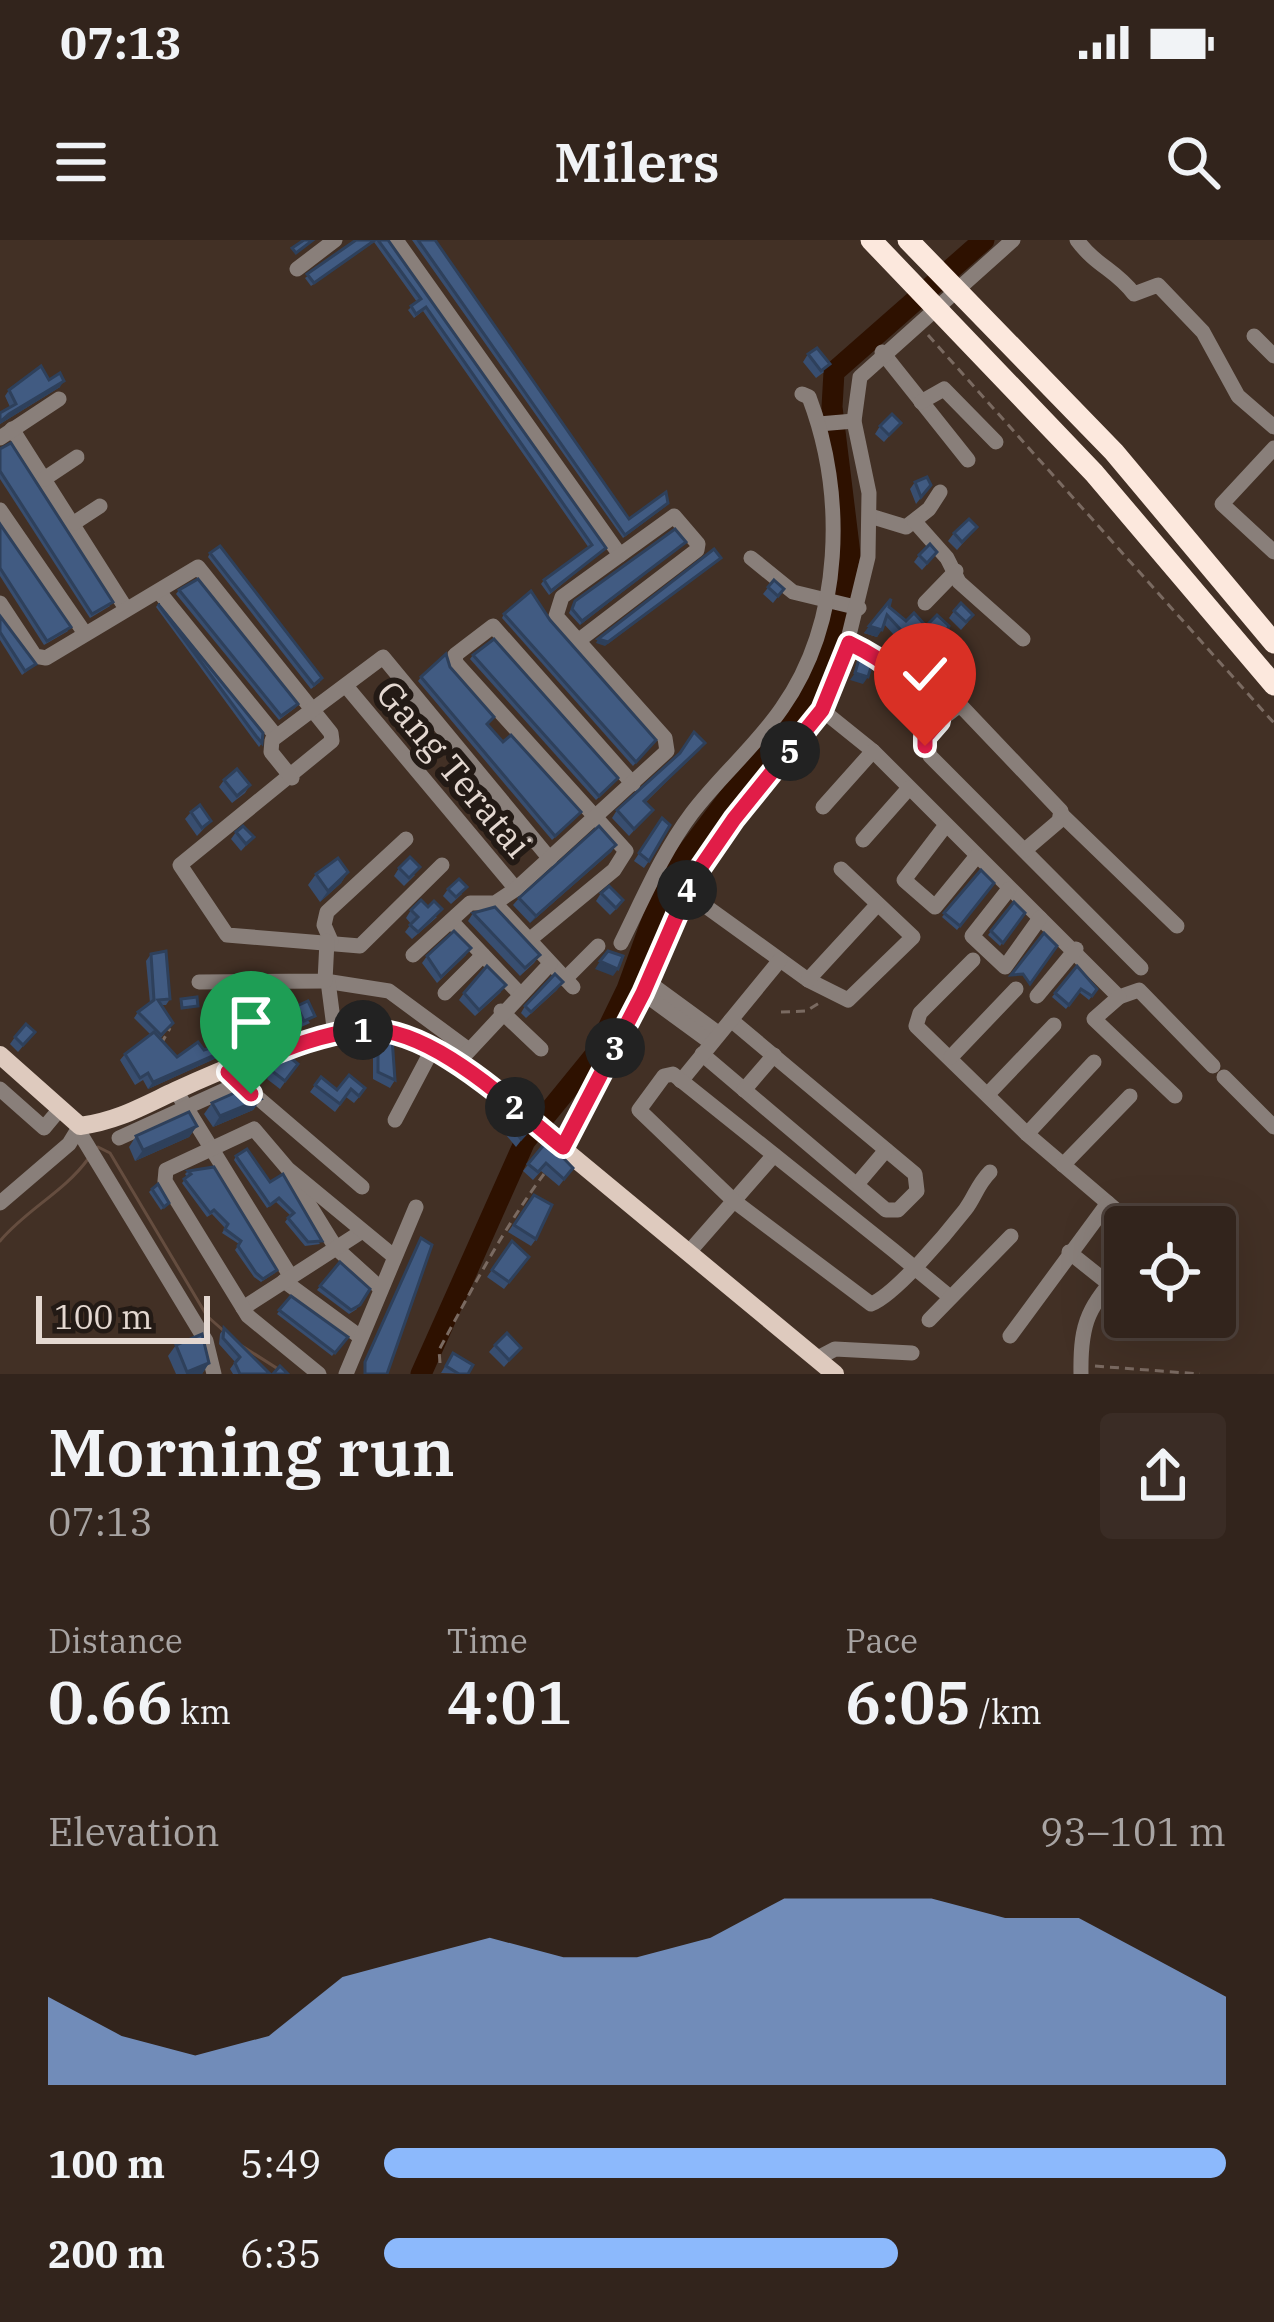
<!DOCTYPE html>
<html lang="en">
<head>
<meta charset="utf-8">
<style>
	body { margin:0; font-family:"IBM Plex Serif",serif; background:#3a2c25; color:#f1f3f6; height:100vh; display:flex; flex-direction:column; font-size:45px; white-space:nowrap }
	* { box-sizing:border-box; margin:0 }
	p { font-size:39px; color:#a8a4a3 }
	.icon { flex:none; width:66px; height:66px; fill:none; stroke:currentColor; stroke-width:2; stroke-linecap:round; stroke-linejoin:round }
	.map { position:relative; height:1134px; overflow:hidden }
	.drawer { display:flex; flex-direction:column; background:#32241c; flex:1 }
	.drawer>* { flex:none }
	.buttons { position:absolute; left:1104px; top:966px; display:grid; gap:24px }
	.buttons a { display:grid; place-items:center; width:132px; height:132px; border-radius:12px; background:#32241c; box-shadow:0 12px 48px #0002,0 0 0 3px #4d413b; font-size:60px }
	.scale { position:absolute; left:36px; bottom:30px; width:174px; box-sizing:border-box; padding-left:12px; border:6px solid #e4d8d1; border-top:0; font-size:33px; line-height:42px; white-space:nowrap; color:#e4d8d1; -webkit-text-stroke:9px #231a15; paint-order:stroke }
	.pin { position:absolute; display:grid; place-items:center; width:102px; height:102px; color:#fff; margin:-123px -51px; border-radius:50% 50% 50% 0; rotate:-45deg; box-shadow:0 0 12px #0007 }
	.pin .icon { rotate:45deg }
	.km { position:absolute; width:60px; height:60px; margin:-30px; border-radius:50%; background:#222; color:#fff; font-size:33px; line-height:60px; text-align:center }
	.round { display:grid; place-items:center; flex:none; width:126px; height:126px; border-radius:12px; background:#3a2c25 }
	.head { display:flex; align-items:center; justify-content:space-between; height:204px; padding:0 48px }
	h1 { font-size:66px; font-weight:600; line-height:90px }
	.figures { display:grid; grid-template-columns:repeat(3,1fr); gap:18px; height:204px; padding:12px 48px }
	.figures div { display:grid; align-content:center }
	.figures b { font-size:60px; font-weight:600 }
	.figures small { font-size:33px; font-weight:400 }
	.figures p { font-size:33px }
	.chart { height:336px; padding:24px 48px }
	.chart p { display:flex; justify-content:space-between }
	.chart svg { width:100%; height:216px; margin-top:12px; fill:#8cb9fc; opacity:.7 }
	ul { padding:0 48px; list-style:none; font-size:39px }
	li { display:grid; grid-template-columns:192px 144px 1fr; align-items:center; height:90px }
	li i { height:30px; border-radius:15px; background:#8cb9fc }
	.status { display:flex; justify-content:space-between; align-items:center; height:84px; padding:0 60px; background:#32241c; direction:ltr }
	.status svg { height:33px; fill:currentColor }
	header { display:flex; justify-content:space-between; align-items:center; height:156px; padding:0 48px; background:#32241c; font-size:54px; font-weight:600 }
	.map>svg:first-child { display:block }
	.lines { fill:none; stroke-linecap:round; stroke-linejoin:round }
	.stream { stroke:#654d3f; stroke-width:3 }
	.river { stroke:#2e1100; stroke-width:21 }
	.path { stroke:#7a6a61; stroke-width:3; stroke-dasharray:9 6; stroke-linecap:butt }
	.minor { stroke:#897f7a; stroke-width:15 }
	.major { stroke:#decabe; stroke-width:18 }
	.highway-bridge { stroke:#fce8dd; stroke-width:21 }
	.wall { fill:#384e70 }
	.shaded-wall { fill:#2e405b }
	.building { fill:#415b82; stroke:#2e405b; stroke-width:3 }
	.route-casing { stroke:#fff; stroke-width:24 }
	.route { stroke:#e11d48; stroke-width:15 }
	.labels { text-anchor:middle; stroke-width:12; stroke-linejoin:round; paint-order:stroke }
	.street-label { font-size:36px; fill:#e4d8d1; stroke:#231a15 }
</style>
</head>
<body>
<div class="status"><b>07:13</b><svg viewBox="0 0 49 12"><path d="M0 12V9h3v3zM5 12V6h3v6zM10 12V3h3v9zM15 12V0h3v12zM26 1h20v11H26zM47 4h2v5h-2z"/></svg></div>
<header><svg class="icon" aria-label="menu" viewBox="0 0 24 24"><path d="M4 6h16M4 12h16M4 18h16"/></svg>Milers<svg class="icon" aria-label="search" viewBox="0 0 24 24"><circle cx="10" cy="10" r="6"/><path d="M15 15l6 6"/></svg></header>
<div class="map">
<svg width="1274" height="1134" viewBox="0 0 1274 1134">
	<rect width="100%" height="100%" fill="#423025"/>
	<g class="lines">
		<g class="stream">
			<path d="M98,907L110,913L207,1076L225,1092"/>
			<path d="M0,1001C27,969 64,952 88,919"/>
			<path d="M242,1106L286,1134"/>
		</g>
		<path class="river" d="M421,1134L525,901L595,815L627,749L667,639L814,445L832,401L850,314L832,167L834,132L984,0"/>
		<g class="path">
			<path d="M928,95L1274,483"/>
			<path d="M781,772L806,771L821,762"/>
			<path d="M161,804L170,788"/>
			<path d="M440,1123L439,1110C472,1049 503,989 544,934"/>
			<path d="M1095,1126L1200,1134"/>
		</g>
		<g class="minor">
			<path d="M396,0L620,315"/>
			<path d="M1077,0C1097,27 1115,29 1134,54L1158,45L1203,92L1238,156L1274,187"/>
			<path d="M297,29L335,0"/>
			<path d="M1254,96L1274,116"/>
			<path d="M882,112L968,220"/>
			<path d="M921,162L944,149L996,202"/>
			<path d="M819,184L854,181"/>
			<path d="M12,189L125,367"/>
			<path d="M0,198L59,159"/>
			<path d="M1274,208L1222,264L1274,312"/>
			<path d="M44,239L77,217"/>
			<path d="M0,270L84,392"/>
			<path d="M870,276L906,287L929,269L940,252"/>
			<path d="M915,282L947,318L959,342L1023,399"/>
			<path d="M74,283L100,266"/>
			<path d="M751,318L793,352L859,368"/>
			<path d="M160,353L276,496"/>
			<path d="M0,363L35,416L46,418L198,327L331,493L332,501L180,625L227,695L360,706L442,625"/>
			<path d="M925,363L956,331"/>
			<path d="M849,403C889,421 915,445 939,481L925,497L930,516L1141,728"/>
			<path d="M346,446L516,649"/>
			<path d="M822,470L873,511L1119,757L1139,750L1213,826"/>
			<path d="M939,481L957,467L963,468L1061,571L1059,581L1025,610"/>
			<path d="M292,538L271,512L272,500L383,417L550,619"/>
			<path d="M823,567L873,511"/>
			<path d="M1062,575L1177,686"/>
			<path d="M946,585L904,640L935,667L976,617"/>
			<path d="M863,600L909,548"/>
			<path d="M1009,649L972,696L1005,727L1040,678"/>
			<path d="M686,652L808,740L848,760L913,697L841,629"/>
			<path d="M495,663L573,747"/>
			<path d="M451,681L519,753"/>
			<path d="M331,701L324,685L327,672L406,599"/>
			<path d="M528,701L614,630L626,611L456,423L455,415L493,386L633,544"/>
			<path d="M621,703C643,659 662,613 692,573C720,536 756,506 782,468C843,381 846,254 809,157L802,154"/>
			<path d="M413,715L470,663H495L516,649L667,511L665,498L556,376L562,357L674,276L698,304L697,310L578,401"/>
			<path d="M973,720L920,773L916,786L1027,894L1136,987"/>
			<path d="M565,739L598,706"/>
			<path d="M808,740L877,665"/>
			<path d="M325,741L389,751L469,810"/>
			<path d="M328,741L335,795"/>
			<path d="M647,741L718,793"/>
			<path d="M199,742L325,741L327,701"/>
			<path d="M445,753L483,715"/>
			<path d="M643,753L710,802"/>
			<path d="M1037,756L1076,709"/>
			<path d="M1119,757L1094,779L1175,856"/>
			<path d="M501,771L541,809"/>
			<path d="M466,814L550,724"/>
			<path d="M702,814L886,970H898L917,951L915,934L731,780"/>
			<path d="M951,817L1016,749"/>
			<path d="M228,832L362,947"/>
			<path d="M1224,837L1274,887"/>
			<path d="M681,841L780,720"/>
			<path d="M0,849L44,888L59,870"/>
			<path d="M744,850L774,815"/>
			<path d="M176,851L291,1037"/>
			<path d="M988,854L1054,785"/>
			<path d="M395,880L432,810"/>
			<path d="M78,890L206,1101L214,1134"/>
			<path d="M1027,894L1094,822"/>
			<path d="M119,898L240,843"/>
			<path d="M563,907L643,753L692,640L734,579L822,470L841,428L868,317L869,253L854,181L860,137L1013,0"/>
			<path d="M1063,925L1130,856"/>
			<path d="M292,937L336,1008L379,1047"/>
			<path d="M858,943L886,910"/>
			<path d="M0,963L69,904L80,886"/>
			<path d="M689,1012L774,915"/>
			<path d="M1069,1012L1109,1044"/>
			<path d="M284,1041L359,1096"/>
			<path d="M950,1057L893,1010L673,834L664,836L639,870L734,961L871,1064C895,1055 947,993 965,970C975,957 977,945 990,932"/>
			<path d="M243,1068L361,992"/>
			<path d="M929,1080L1011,996"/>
			<path d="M1010,1096L1108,963"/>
			<path d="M816,1119L835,1109L912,1113"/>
			<path d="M319,1134L248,1076L165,941L166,930L254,889L288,929L391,1014"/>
			<path d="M346,1134L416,967"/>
			<path d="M1081,1134C1080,1078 1090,1067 1125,1025"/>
		</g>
		<path class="major" d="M0,815L80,886C117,881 141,867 175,851C220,830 329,784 377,790C419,795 458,825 491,849L835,1134"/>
		<g class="highway-bridge">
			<path d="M871,0L1094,233L1274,445"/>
			<path d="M908,0L1114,212L1274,403"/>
		</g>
	</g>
	<g class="wall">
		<path d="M356,0H388L606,308L549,355L541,344L544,340L589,308L423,71L414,78L408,70L417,62L374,2L311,46L305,38Z"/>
		<path d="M412,0H435L629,279L666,266L623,298Z"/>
		<path d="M808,114L824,132L816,138L803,122Z"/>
		<path d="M49,140L60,147L0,184V173L10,167L5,156L9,150Z"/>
		<path d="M901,183L884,202L875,194L880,186Z"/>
		<path d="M0,209L110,366L90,378L0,239Z"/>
		<path d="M915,242L931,245L916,264L910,249Z"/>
		<path d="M0,284L68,391L44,405L0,336Z"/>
		<path d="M977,287L957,310L948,301L954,293Z"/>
		<path d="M686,302L580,385L569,373L575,361Z"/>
		<path d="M210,313L320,442L311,449L208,317Z"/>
		<path d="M919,315L932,319L922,330L914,322Z"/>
		<path d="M774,340L784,349L773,363L763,354Z"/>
		<path d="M179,350L298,464L295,468L279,480L176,354Z"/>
		<path d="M158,364L262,503L259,507L156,367Z"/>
		<path d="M889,367L938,408L933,415L915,399L906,408L884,384L877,397L864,393Z"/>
		<path d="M954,371L968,382L961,390L949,378Z"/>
		<path d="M504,374L550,380L656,500L633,526L502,378Z"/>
		<path d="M0,376L36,424L22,435L0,400Z"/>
		<path d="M473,415L615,542L596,560L470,419Z"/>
		<path d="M450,427L487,485L578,576L552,600L418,441L421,437Z"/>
		<path d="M705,503L646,562L653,570L629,596L612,578L617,570Z"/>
		<path d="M224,540L250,545L245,553L232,563L219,547Z"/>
		<path d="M191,572L211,581L197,596L185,579Z"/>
		<path d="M662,578L649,621L644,628L634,621Z"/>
		<path d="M236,592L254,597L241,611L231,599Z"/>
		<path d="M616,605L611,612L530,683L513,665L519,658Z"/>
		<path d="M399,628L415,635L404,646L394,636Z"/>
		<path d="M981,630L994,643L957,690L942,677Z"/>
		<path d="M348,632L341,643L320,662L308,645L316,634Z"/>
		<path d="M448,649L462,654L451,664L443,656Z"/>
		<path d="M601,653L618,667L610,675L596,661Z"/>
		<path d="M1014,662L1025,673L1000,706L988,695Z"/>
		<path d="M411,670L437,677L412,699L405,692L411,684L406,678Z"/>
		<path d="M473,673L540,715L534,723L520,736L468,681Z"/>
		<path d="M151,714L170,759L166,765H162L173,783L160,799L177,817L204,810L223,815L148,849L143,840L135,845L120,820L125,814L150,794L134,778L138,772L150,763L146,721Z"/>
		<path d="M466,715L437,743L422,723L427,716Z"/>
		<path d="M1077,726L1097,749L1089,760L1079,752L1066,769L1052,757Z"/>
		<path d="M558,749L526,778L521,773L525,766Z"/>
		<path d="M501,752L475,776L459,760L464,753Z"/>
		<path d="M297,766L310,783L299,788L292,774Z"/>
		<path d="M35,792L18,812L10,804L15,797Z"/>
		<path d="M378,797L395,840L390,848L373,839V804Z"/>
		<path d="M298,824L280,849L267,839L272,831Z"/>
		<path d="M349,835L360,856L354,863L346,857L335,872L310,852L321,837L337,850Z"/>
		<path d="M261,859L253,870L213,887L204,874L212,863Z"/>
		<path d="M510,870L531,888L516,907L498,885Z"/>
		<path d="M197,886L189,897L135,921L129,907L136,896Z"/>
		<path d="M547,901L573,928L559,946L541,931L533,940L523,931Z"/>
		<path d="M236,916L270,942L320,1004L305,1006L285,982L290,975L276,962L267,968L234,920Z"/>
		<path d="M188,931L275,1033L261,1042L254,1037L235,1010L239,1004L222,993L225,988L212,974L207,977L182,943L187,937L185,934Z"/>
		<path d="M152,949L169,963L161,970L149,952Z"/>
		<path d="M534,955L536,999L531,1006L508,992Z"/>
		<path d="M512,1001L529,1017L504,1049L487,1037Z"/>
		<path d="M340,1022L357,1069L349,1074L317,1050Z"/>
		<path d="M291,1056L348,1097L332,1116L277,1074Z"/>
		<path d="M224,1088L270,1134H233L230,1129L235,1122L219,1104L220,1094Z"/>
		<path d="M176,1105L209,1123L202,1134H176L168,1116Z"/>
		<path d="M495,1105L521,1108L504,1127L489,1112Z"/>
		<path d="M453,1113L468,1134L441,1133Z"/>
	</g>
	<g class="shaded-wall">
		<path d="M64,141L60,147L0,184L9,174Z"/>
		<path d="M686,302L683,305L580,385L582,381Z"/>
		<path d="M721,318L605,406L596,403L598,399Z"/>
		<path d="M869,386L882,390L877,397L864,393Z"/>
		<path d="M855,433L868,437L863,444L850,440Z"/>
		<path d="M705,503L700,510L639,568L644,561Z"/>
		<path d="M616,605L611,612L530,683L536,676Z"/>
		<path d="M348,632L341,643L320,662L328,651Z"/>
		<path d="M600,721L618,729L613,736L595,729Z"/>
		<path d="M228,809L223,815L148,849L153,842Z"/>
		<path d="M261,859L253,870L213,887L220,876Z"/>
		<path d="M197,886L189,897L135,921L143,910Z"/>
		<path d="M209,1123L202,1134H186L187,1132Z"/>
	</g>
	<g class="building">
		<path d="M304,0H313L296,13L292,8Z"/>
		<path d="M356,0H375L314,43L307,34Z"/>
		<path d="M378,0H388L606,308L551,351L544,340L592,305L426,67L416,74L411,66L421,59Z"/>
		<path d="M418,0H435L629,279L666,252L668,263L625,295Z"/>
		<path d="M817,108L830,124L821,131L808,114Z"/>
		<path d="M41,126L49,140L60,133L64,141L9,174L0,182V173L16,164L9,150Z"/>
		<path d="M892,174L901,183L889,195L880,186Z"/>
		<path d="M11,203L113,362L92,374L0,231V209Z"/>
		<path d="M927,237L931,245L921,257L915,242Z"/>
		<path d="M969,279L977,287L962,302L954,293Z"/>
		<path d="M0,284L71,387L47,401L0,328Z"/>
		<path d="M675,289L686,302L582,381L572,369L575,361Z"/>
		<path d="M930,304L937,312L927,323L919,315Z"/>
		<path d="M220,306L322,438L314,445L210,313Z"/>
		<path d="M714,309L721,318L608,402L598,399Z"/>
		<path d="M198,339L298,464L281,476L179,350Z"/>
		<path d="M774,340L784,349L778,356L768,347Z"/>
		<path d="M531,351L550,380L656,500L636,522L504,374Z"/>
		<path d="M891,359L889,367L906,381L914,373L926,386L937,375L949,386L938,408L920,392L911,401L887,375L882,390L869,386Z"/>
		<path d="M961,363L973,375L966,382L954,371Z"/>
		<path d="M158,364L263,493L262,503L256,496Z"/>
		<path d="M0,376L36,424L25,431L0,392Z"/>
		<path d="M494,399L618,538L599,556L473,415Z"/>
		<path d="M446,414L450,427L494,477L487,484L503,502L511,495L581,572L555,596L421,437Z"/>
		<path d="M859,419L872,424L868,437L855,433Z"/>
		<path d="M694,492L705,503L644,561L653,570L634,589L617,570L680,513Z"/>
		<path d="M237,529L250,545L237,556L224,540Z"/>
		<path d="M200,565L211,581L202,588L191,572Z"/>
		<path d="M662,578L670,585L649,621L639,613Z"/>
		<path d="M243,586L254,597L246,604L236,592Z"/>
		<path d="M599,586L616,605L536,676L519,658Z"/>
		<path d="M410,617L420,627L409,638L399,628Z"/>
		<path d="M338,618L348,632L328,651L316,634Z"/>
		<path d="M981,630L994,643L960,686L944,673Z"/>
		<path d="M459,639L467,647L456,657L448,649Z"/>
		<path d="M609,646L623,660L616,668L601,653Z"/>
		<path d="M421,660L428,667L434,661L442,669L418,692L410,685L418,677L411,670Z"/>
		<path d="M1014,662L1025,673L1003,703L991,691Z"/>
		<path d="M495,667L540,715L525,728L473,673Z"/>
		<path d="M454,691L471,708L441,737L427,716Z"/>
		<path d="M1044,693L1057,706L1030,744L1023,734L1011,735Z"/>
		<path d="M166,711L170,759L158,760L173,783L161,795L138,772L154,760L151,714Z"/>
		<path d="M608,711L623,716L618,729L600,721Z"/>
		<path d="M487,726L506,745L479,770L464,753Z"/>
		<path d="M1077,726L1097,749L1092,756L1081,749L1069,765L1055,753Z"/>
		<path d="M555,734L563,742L531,772L525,766Z"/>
		<path d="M197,757L198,766L182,768L181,759Z"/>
		<path d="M308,761L315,776L304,781L297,766Z"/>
		<path d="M26,784L35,792L23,805L15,797Z"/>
		<path d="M154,792L177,817L198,802L204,810L226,803L228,809L153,842L148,833L140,838L125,814Z"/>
		<path d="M378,797L392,798L395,840L378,832Z"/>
		<path d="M287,815L298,824L285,841L272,831Z"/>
		<path d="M349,835L365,848L359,856L351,849L340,864L315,845L321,837L337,850Z"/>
		<path d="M248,847L261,859L220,876L212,863Z"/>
		<path d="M510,870L531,888L521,899L504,878Z"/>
		<path d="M189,872L197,886L143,910L136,896Z"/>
		<path d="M547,901L573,928L564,939L546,923L538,932L528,924Z"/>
		<path d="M247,909L270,942L283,934L322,1001L308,1002L288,978L294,973L279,958L270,965L236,916Z"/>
		<path d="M214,927L277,1030L263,1039L256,1033L238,1006L241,1001L225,989L228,984L214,970L210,973L184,939L191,934L188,931Z"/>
		<path d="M158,944L169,963L164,967L152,949Z"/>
		<path d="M534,955L552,965L536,999L514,985Z"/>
		<path d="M421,998L432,1005L387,1134H365V1122Z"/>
		<path d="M512,1001L529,1017L509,1042L492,1030Z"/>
		<path d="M340,1022L370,1049L360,1065L351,1070L320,1046Z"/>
		<path d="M291,1056L348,1097L335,1113L279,1070Z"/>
		<path d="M224,1088L270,1134H240L235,1123L240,1117L223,1098Z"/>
		<path d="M507,1093L521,1108L509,1120L495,1105Z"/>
		<path d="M202,1094L209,1123L187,1132L176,1105Z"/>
		<path d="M453,1113L473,1125L468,1134H459L446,1126Z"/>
		<path d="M280,1126L288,1134H273Z"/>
	</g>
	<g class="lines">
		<defs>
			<path id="route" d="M251,854L228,832C270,816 315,794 360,790C429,783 513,867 563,907L643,753L692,640L734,579L822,470L849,403C889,422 915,445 939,481L925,497V506"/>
		</defs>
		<use href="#route" class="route-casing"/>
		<use href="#route" class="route"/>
	</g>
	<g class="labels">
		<g class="street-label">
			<text transform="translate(454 529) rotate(50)" y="13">Gang Teratai</text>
		</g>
	</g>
</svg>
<div class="buttons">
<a><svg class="icon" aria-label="locate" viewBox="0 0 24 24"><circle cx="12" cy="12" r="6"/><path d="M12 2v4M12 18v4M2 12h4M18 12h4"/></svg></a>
</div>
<div class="scale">100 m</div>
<div class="pin" style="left:251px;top:854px;background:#1e9e55"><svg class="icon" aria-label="arrive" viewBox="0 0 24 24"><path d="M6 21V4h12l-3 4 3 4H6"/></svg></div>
<div class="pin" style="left:925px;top:506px;background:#d93025"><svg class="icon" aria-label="check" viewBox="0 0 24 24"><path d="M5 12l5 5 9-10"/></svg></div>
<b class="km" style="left:363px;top:790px">1</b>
<b class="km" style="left:515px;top:867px">2</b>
<b class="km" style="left:615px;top:808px">3</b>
<b class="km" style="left:687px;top:650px">4</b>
<b class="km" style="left:790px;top:511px">5</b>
</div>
<section class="drawer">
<div class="head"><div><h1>Morning run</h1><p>07:13</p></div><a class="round"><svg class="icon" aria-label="share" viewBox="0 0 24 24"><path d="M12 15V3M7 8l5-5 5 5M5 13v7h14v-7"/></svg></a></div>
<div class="figures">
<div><p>Distance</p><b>0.66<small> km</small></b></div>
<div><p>Time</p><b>4:01</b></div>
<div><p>Pace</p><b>6:05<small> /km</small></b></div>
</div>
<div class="chart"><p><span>Elevation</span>93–101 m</p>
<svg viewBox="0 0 160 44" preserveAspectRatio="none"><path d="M0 44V26L10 34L20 38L30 34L40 22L50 18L60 14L70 18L80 18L90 14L100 6L110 6L120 6L130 10L140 10L150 18L160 26V44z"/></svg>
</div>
<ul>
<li><b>100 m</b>5:49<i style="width:100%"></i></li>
<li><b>200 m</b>6:35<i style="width:61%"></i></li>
</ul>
</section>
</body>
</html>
